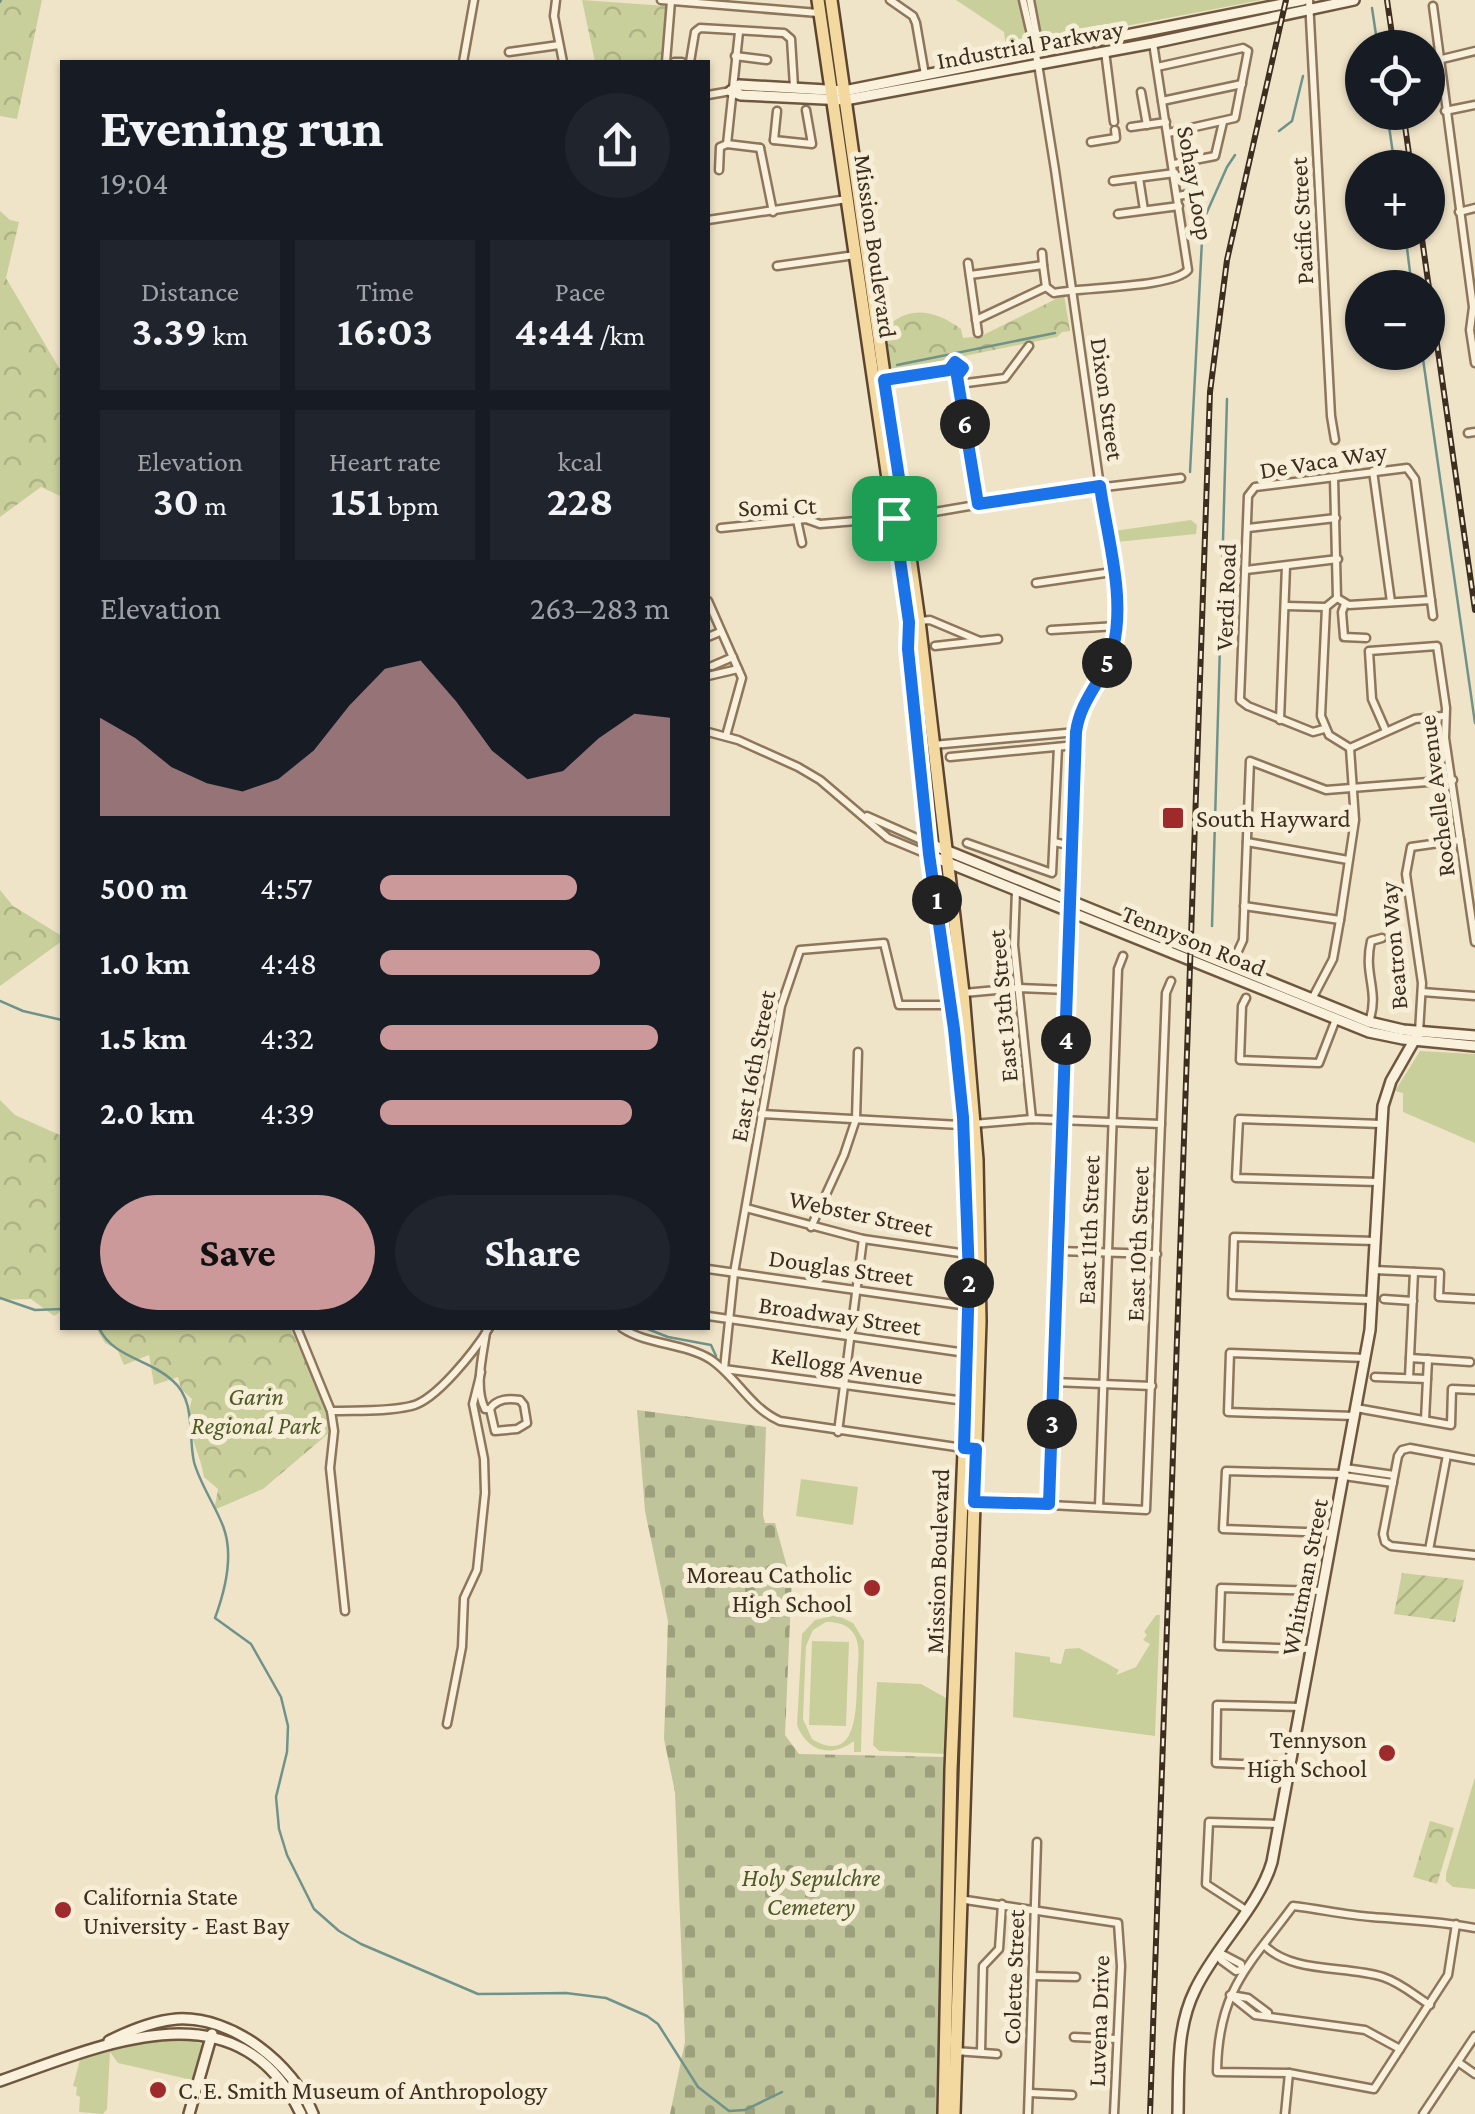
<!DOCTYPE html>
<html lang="en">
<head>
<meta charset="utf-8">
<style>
	body { margin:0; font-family:"Crimson Pro",serif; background:#20242c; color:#f1f3f6; height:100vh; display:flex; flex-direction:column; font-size:38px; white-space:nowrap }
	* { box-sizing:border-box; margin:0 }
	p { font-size:32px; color:#9ea1a6 }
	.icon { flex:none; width:55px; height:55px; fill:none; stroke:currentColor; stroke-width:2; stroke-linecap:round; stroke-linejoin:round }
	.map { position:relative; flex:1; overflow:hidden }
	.panel { position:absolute; left:60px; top:60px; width:650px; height:1270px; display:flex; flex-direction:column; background:#171b24; border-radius:0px; box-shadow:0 2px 8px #0004 }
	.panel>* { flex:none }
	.controls { position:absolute; left:1345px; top:30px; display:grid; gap:20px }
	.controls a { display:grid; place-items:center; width:100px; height:100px; border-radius:50%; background:#171b24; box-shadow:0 2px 8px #0004; font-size:50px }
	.pin { position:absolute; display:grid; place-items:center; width:85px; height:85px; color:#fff; margin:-42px; border-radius:20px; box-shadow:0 5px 15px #0006 }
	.km { position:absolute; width:50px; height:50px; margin:-25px; border-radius:50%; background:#222; color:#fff; font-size:28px; line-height:50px; text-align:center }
	.round { display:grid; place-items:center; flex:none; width:105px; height:105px; border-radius:52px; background:#20242c }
	.summary { display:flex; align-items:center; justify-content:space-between; height:170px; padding:0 40px }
	h1 { font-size:55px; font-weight:700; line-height:75px }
	.metrics { display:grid; grid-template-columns:repeat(3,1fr); gap:15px; height:170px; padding:10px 40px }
	.metrics div { display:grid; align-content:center; border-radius:0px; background:#20242c; text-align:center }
	.metrics b { font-size:42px; font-weight:700 }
	.metrics small { font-size:28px; font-weight:400 }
	.metrics p { font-size:28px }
	.chart { height:280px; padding:20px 40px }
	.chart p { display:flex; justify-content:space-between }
	.chart svg { width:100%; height:180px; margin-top:10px; fill:#cc999b; opacity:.7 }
	.action { display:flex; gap:20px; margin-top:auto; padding:20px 40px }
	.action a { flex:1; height:115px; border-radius:60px; background:#cc999b; color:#111; font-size:40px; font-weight:700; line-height:115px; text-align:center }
	.action a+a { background:#20242c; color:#f1f3f6 }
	ul { padding:0 40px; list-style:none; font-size:32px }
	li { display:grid; grid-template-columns:160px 120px 1fr; align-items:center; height:75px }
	li i { height:25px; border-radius:12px; background:#cc999b }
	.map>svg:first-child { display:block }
	.grass { fill:#c9cf9b; fill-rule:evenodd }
	.cemetery { fill:url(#cemetery-stones) }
	.park { fill:url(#park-crowns) }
	.garden { fill:url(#garden-furrows) }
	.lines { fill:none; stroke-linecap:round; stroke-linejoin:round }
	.stream { stroke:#6f938a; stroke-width:2.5 }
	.street-casing { stroke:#8d765c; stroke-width:11 }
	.secondary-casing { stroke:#6f573f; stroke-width:14 }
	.primary-casing { stroke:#5b4430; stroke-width:16 }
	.street { stroke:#faf1dc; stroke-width:6 }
	.secondary { stroke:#faf1dc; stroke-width:9 }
	.primary { stroke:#f3d9a0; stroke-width:11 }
	.rail-casing { stroke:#3d2e20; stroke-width:6 }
	.rail { stroke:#f7eed8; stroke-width:2.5; stroke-dasharray:8; stroke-linecap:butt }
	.route-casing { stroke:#fff; stroke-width:20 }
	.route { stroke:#1a73e8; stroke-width:12 }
	.poi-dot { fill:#9e2a2b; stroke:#f7eed8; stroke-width:4 }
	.labels { text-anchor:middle; stroke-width:10; stroke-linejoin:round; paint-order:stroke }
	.street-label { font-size:25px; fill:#3d2e20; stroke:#f7eed8 }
	.poi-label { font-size:25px; fill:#3d2e20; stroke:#f7eed8; text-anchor:start }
	.park-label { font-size:25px; font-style:italic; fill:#4d5a26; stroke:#f7eed8 }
</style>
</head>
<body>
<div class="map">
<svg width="1475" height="2114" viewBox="0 0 1475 2114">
	<defs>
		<pattern id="cemetery-stones" width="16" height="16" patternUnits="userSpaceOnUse" patternTransform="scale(2.5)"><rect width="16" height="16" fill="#bfc49a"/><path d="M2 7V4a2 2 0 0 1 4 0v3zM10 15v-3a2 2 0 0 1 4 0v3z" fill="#9ca07d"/></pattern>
		<pattern id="park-crowns" width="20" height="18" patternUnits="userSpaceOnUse" patternTransform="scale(2.5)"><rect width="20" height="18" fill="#c9cf9b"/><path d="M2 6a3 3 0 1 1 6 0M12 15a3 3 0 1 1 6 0" fill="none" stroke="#aeb285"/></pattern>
		<pattern id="garden-furrows" width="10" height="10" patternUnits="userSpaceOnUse" patternTransform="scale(2.5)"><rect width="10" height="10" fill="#c9cf9b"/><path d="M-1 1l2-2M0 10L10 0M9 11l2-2" fill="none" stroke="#aeb285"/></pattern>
	</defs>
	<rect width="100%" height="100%" fill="#f0e4c8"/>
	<g class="grass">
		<path d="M956,0H1262L1006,49L1004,32Z"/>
		<path d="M1191,520L1197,525L1196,534L1116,542L1114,531Z"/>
		<path d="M1420,1051L1475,1054V1143L1403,1112V1093L1395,1091Z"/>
		<path d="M801,1479L858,1487L853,1525L796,1516Z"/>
		<path d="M836,1615L853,1623L864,1641L861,1752H854V1741C832,1758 807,1752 797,1725L802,1634L815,1620ZM826,1622C837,1622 848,1624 854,1634C862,1647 857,1667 857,1682C856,1709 857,1766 812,1739L803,1719L806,1646L813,1630Z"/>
		<path d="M1156,1615H1160L1155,1736L1013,1717L1015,1652L1050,1657V1662L1061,1664L1065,1649L1079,1648L1119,1670L1116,1675L1136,1667L1150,1644L1143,1640L1147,1635L1144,1632Z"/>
		<path d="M812,1641L849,1642L846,1726L809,1725Z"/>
		<path d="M877,1682L921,1684L948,1699L946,1754L879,1751L873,1745Z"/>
		<path d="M1475,1777V1889L1453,1887L1446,1881V1874Z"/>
		<path d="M186,2039L202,2044L192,2080L118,2063L110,2052L107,2109L103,2114L79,2112L80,2097L76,2095L77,2087L73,2086L80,2060C114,2048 151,2040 186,2039Z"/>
	</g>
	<path class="cemetery" d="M637,1410L766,1427L763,1515L765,1523H775L789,1574L792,1575L785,1735L799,1754L946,1757L936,2114H670L685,2042L675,1792L664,1739L668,1621L645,1511Z"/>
	<g class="park">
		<path d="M0,0H42L17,119L0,116Z"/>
		<path d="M582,0L666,6L662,62H595Z"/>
		<path d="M0,211L10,220L19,222L6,278L62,373V497L41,487L0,517Z"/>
		<path d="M1064,295L1070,331L1062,332L1057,337L887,372L884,330C908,304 935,310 961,329L963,338L981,336Z"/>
		<path d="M0,890L13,906L62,936V941L0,986Z"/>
		<path d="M0,1100L15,1115L62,1136V1310L54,1316L31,1299L0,1300Z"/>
		<path d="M96,1328H290L336,1427L263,1489L214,1510L218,1489L204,1477C200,1449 182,1429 192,1399L181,1389L178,1377L154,1385L149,1355L124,1365L117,1349L105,1343Z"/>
		<path d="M1430,1821L1454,1828L1437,1884L1413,1877Z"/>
	</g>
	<path class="garden" d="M1402,1573L1464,1580L1455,1622L1394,1614Z"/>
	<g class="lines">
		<g class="stream">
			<path d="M0,2L1,0"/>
			<path d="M1372,8L1378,48"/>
			<path d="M1387,112L1395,168"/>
			<path d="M1279,131L1292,121L1303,76"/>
			<path d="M1405,232L1412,288"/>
			<path d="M1422,352L1475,723"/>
			<path d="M897,365L1055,333"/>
			<path d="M1190,472L1203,221L1227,167L1235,155"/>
			<path d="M1212,926L1227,399"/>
			<path d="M0,1001L23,1011L62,1020"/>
			<path d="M0,1298L35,1310L62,1309"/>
			<path d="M99,1328C113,1358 150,1359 173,1381C196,1401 188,1435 194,1462C200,1484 215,1505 223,1526C234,1554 225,1591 215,1618L251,1644L281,1697L288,1726L287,1752L276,1797L279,1829L287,1855L314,1909L339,1931L361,1944L478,1994L566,1993L606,1998L647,2016L658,2024L698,2087L729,2111L745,2110L782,2092"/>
			<path d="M645,1328L668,1337L711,1345L716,1356"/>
		</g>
		<defs>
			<g id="street">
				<path d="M556,0L554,16L563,62"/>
				<path d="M661,0L818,13"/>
				<path d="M890,0L913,16L916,23L925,75"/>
				<path d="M1023,0L1038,64L1055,170L1118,613C1117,659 1083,688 1077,732L1049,1505"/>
				<path d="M1030,0L1040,53"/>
				<path d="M1309,0L1331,416L1335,440"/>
				<path d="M1433,6L1473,307L1470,330L1475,363"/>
				<path d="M1105,51L1114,122"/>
				<path d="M509,52L559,45"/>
				<path d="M735,56L767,60"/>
				<path d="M1438,60L1475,51"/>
				<path d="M463,62L474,0"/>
				<path d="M666,62L671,1"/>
				<path d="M674,62H682"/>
				<path d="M690,62L695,32L700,28L784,33L791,39L794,87"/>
				<path d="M1157,67L1243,48L1248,51L1235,118L1168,133"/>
				<path d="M1141,92L1147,125"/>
				<path d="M708,95L731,91"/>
				<path d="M1162,101L1242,84"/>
				<path d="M1445,111L1475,105"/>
				<path d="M1131,127L1166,122"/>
				<path d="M774,140L812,144L806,110"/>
				<path d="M774,140L777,111"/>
				<path d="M1091,142L1116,138L1115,130"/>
				<path d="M727,144L760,148"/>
				<path d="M760,148L773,212"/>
				<path d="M1174,164L1215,156L1223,122"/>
				<path d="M719,170L720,147L727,144L739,32"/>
				<path d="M1139,178L1144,210"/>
				<path d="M1113,181L1175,173"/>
				<path d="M1178,196L1194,193"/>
				<path d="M1459,212L1475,208"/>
				<path d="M1118,214L1179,206"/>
				<path d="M708,220L847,199"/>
				<path d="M1042,253L1043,265"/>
				<path d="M968,263L978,333"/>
				<path d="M777,266L855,255"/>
				<path d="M970,275L1043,265L1046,287"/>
				<path d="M1046,287L1054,293C1082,287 1173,288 1188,270L1153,43"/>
				<path d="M976,320L1046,287"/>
				<circle cx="956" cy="369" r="7"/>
				<path d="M957,376L977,504"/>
				<path d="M886,380L949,370"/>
				<path d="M959,384L1005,378L1029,346"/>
				<path d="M1468,433L1475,432"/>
				<path d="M1373,471L1391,602"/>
				<path d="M1334,478L1337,598"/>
				<path d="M905,517L1028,496L1181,478"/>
				<path d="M797,520L802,543"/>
				<path d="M721,528L806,519L820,524L893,518"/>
				<path d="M1248,528L1336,518"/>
				<path d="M1246,570L1338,559"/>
				<path d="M1036,583L1112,572"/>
				<path d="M708,601L742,678L726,736"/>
				<path d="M1345,604L1342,612L1344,637L1366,638"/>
				<path d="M1286,606L1326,607L1337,598L1349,605L1431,600"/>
				<path d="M1326,607L1321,716L1329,735L1350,748"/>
				<path d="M920,621L930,620L980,641"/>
				<path d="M1051,630L1117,626"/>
				<path d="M708,637L720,632"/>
				<path d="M935,646L998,639"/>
				<path d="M712,666L733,657"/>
				<path d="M708,676L738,669"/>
				<path d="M1280,720L1286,566"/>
				<path d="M1324,729L1313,732L1248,706L1240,700L1248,496L1255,487L1407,468L1415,479L1433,616"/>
				<path d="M1386,731L1372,699L1369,651L1437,646L1446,708L1445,738L1475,942"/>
				<path d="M708,732L738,740L798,767L820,780L888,838L929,855"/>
				<path d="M933,745L1077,732"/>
				<path d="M1350,748L1415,719L1443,716"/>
				<path d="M950,757L1076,745"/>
				<path d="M867,816L928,843"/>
				<path d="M1054,842L1072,846"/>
				<path d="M1247,842L1348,860"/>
				<path d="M967,843L1052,873L1058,747"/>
				<path d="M1016,890L1014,945L1032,1119"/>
				<path d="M1244,906L1340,920"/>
				<path d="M1238,951L1243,940L1250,761L1326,790L1453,780"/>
				<path d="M1422,992L1475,996"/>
				<path d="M964,993L1019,988L1067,990"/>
				<path d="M1246,998L1242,1006L1240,1060L1319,1063L1336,1019"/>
				<path d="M1312,999L1333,959L1340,920L1355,820L1350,748"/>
				<path d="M949,1005H899L884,943L800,950L781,1006L734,1273L724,1369L965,1401"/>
				<path d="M1369,1022C1380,990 1363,976 1371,941L1382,938"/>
				<path d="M1419,1032L1422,983L1406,874L1411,847L1460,840"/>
				<path d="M761,1114L960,1125"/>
				<path d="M973,1124L1032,1119L1161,1124"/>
				<path d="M1378,1182L1236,1178L1239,1119L1381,1124"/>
				<path d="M746,1208L863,1239L967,1254"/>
				<path d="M811,1227L844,1155L856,1119L858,1052"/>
				<path d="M1058,1251L1157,1254"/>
				<path d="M708,1269L968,1306"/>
				<path d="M1374,1270L1440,1273L1439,1297L1475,1299"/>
				<path d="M1384,1299L1413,1301"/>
				<path d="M1371,1300L1232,1295L1234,1237L1375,1241"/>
				<path d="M708,1316L966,1353"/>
				<path d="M297,1328L331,1411L334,1431L330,1468L345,1611"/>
				<path d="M622,1328C647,1345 684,1343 710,1359C736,1376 750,1408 780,1421L963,1448"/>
				<path d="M486,1332C483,1355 474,1387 485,1409H490L495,1431L517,1429L527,1423L524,1405L520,1400C509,1398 496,1399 490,1409"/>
				<path d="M1410,1358L1470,1362"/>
				<path d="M1375,1377L1427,1379"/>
				<path d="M1409,1378L1414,1272"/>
				<path d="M1053,1382L1152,1386"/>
				<path d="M1356,1408L1451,1425L1452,1389L1475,1390"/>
				<path d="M331,1411C357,1410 386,1412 411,1406C436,1401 476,1349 489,1328"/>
				<path d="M1354,1416L1228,1412L1230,1353L1366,1358"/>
				<path d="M1425,1420L1428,1359"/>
				<path d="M838,1432L863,1239"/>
				<path d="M1475,1460L1410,1448L1402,1450L1398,1456L1383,1534L1385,1542L1391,1546L1475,1555"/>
				<path d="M1345,1468L1394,1475"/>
				<path d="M1344,1476L1393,1483"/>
				<path d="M975,1501L1146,1510L1166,993L1171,981"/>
				<path d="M1099,1507L1118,969L1123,956"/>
				<path d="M1332,1533L1223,1529L1226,1471L1344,1474"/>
				<path d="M1429,1550L1447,1455"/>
				<path d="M1310,1649L1219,1646L1221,1588L1322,1591"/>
				<path d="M447,1724L462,1647L464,1598L477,1570L485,1493L484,1459L473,1404L481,1372"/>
				<path d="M1290,1766L1216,1763L1217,1705L1301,1707"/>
				<path d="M959,1899L1118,1923L1121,1966L1114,2114"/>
				<path d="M1246,1910L1206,1884L1209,1822L1279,1824"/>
				<path d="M1456,1924L1448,1975L1374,2089L1289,2073L1217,2072C1218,1990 1248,1967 1293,1906C1319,1909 1346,1915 1372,1917C1407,1920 1440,1921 1475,1928"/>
				<path d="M1264,1945C1292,1974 1346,1965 1383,1977C1401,1983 1414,1995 1430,2005"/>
				<path d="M1218,1952L1241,1964L1242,1970"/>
				<path d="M1218,1953L1221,1960L1236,1971L1242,1970"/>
				<path d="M1034,1976L1076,1977"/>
				<path d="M1230,1995L1255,2015L1365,2030L1400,2049"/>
				<path d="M1231,1995L1248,1998L1268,2013"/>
				<path d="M1074,2037L1117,2039"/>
				<path d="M955,2051L997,2054"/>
				<path d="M981,2052L983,1966L999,1949L1002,1904"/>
				<path d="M1458,2062L1475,2074"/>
				<path d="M1030,2093L1072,2095"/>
				<path d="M1028,2114L1037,1842"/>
				<path d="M1285,2114L1289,2073"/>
				<path d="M1423,2114L1475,2036"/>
			</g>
			<g id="secondary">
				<path d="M731,91L741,95L845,100L1153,43L1354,0"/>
				<path d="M731,91L739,85L844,91L1303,0"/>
				<path d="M928,843L1369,1022L1403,1030L1475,1036"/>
				<path d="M929,855L1369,1032L1403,1039L1475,1046"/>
				<path d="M109,2041C129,2031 154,2021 177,2019C233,2016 293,2064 313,2114"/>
				<path d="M0,2081C103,2045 238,1982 301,2114"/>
				<path d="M189,2114L212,2034"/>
				<path d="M1178,2114C1179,2073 1176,2028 1195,1990C1215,1947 1259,1907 1272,1862L1370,1330L1383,1106L1391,1081L1419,1032"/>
			</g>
			<g id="primary">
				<path d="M818,0L909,622L908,649L929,855L958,1059L968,1221V1353L951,1770L944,2114"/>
				<path d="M831,0L919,621L963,993L977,1160L980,1321L954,2114"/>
			</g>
		</defs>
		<use href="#street" class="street-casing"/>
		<use href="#secondary" class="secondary-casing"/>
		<use href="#primary" class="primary-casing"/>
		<use href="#street" class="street"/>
		<use href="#secondary" class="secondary"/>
		<use href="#primary" class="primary"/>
		<defs>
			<g id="rail">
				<path d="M1387,0L1394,48"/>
				<path d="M1403,112L1411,168"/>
				<path d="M1421,232L1475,610"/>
				<path d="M1150,2114L1210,392L1227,260L1286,0"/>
			</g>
		</defs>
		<use href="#rail" class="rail-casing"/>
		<use href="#rail" class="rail"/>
	</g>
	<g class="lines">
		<defs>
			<path id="route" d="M955,362L963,368L957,376L978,504L1100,486C1107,537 1126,597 1113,648C1105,679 1081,697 1076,732L1049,1504L974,1502L976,1449L964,1448L969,1276L963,1117L954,1029L929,854L908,649L909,622L894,518L905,517L884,380L949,370Z"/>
		</defs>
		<use href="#route" class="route-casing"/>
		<use href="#route" class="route"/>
	</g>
	<g class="poi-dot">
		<rect x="1161" y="806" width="24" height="24" rx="5"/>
		<circle cx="872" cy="1588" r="10"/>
		<circle cx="1387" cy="1753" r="10"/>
		<circle cx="63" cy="1910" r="10"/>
		<circle cx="158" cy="2090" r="10"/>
	</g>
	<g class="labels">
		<g class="street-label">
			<text transform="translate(1030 44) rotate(-10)" y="9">Industrial Parkway</text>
			<text transform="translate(1196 183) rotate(80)" y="9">Sohay Loop</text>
			<text transform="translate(1301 221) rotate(-93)" y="9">Pacific Street</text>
			<text transform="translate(876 246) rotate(82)" y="9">Mission Boulevard</text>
			<text transform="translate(1108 399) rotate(82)" y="9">Dixon Street</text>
			<text transform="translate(1323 460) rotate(-9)" y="9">De Vaca Way</text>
			<text transform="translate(777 506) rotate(-2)" y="9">Somi Ct</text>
			<text transform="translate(1225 597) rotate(-88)" y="9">Verdi Road</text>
			<text transform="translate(1436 796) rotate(-97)" y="9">Rochelle Avenue</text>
			<text transform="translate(1194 940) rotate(22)" y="9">Tennyson Road</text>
			<text transform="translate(1393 946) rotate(-95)" y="9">Beatron Way</text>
			<text transform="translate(1002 1006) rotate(-95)" y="9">East 13th Street</text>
			<text transform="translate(752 1066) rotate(-79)" y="9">East 16th Street</text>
			<text transform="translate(861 1213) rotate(12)" y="9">Webster Street</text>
			<text transform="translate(1088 1230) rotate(-88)" y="9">East 11th Street</text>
			<text transform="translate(1137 1244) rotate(-88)" y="9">East 10th Street</text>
			<text transform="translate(841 1267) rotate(8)" y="9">Douglas Street</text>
			<text transform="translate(840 1315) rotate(8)" y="9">Broadway Street</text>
			<text transform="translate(847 1365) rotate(8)" y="9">Kellogg Avenue</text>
			<text transform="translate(937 1561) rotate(-88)" y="9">Mission Boulevard</text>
			<text transform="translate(1304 1577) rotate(-79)" y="9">Whitman Street</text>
			<text transform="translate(1013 1977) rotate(-88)" y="9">Colette Street</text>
			<text transform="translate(1098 2021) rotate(-88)" y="9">Luvena Drive</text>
		</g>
		<g class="poi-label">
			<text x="1196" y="827">South Hayward</text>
			<text x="852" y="1583" text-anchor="end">Moreau Catholic<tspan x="852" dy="29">High School</tspan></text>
			<text x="1367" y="1748" text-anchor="end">Tennyson<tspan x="1367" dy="29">High School</tspan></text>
			<text x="83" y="1905">California State<tspan x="83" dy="29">University - East Bay</tspan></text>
			<text x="178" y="2099">C. E. Smith Museum of Anthropology</text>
		</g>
		<g class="park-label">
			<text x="256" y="1405">Garin<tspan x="256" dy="29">Regional Park</tspan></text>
			<text x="811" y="1886">Holy Sepulchre<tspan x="811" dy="29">Cemetery</tspan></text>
		</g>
	</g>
</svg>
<div class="controls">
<a><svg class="icon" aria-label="locate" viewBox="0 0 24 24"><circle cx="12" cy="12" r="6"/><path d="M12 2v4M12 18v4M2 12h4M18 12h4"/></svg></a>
<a>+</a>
<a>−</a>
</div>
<div class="pin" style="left:894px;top:518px;background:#1e9e55"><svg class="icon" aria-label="arrive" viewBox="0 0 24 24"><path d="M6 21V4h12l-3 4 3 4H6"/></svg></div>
<b class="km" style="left:937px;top:900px">1</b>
<b class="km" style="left:969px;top:1283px">2</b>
<b class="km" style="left:1052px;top:1424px">3</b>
<b class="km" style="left:1066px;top:1040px">4</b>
<b class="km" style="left:1107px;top:663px">5</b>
<b class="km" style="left:965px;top:424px">6</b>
<section class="panel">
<div class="summary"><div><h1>Evening run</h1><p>19:04</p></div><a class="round"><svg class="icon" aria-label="share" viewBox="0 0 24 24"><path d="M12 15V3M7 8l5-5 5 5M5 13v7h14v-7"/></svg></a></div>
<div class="metrics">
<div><p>Distance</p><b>3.39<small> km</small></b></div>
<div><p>Time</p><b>16:03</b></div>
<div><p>Pace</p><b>4:44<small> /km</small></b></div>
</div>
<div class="metrics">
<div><p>Elevation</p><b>30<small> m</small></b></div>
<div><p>Heart rate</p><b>151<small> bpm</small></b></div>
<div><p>kcal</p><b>228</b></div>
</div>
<div class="chart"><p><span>Elevation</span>263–283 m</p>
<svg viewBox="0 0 160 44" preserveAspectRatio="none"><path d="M0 44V20L10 25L20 32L30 36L40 38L50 35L60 28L70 17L80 8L90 6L100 16L110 28L120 35L130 33L140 25L150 19L160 20V44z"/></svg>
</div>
<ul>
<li><b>500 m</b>4:57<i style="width:68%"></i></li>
<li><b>1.0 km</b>4:48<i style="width:76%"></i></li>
<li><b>1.5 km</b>4:32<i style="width:96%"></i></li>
<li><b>2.0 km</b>4:39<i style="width:87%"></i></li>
</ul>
<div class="action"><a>Save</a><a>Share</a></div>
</section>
</div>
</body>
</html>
